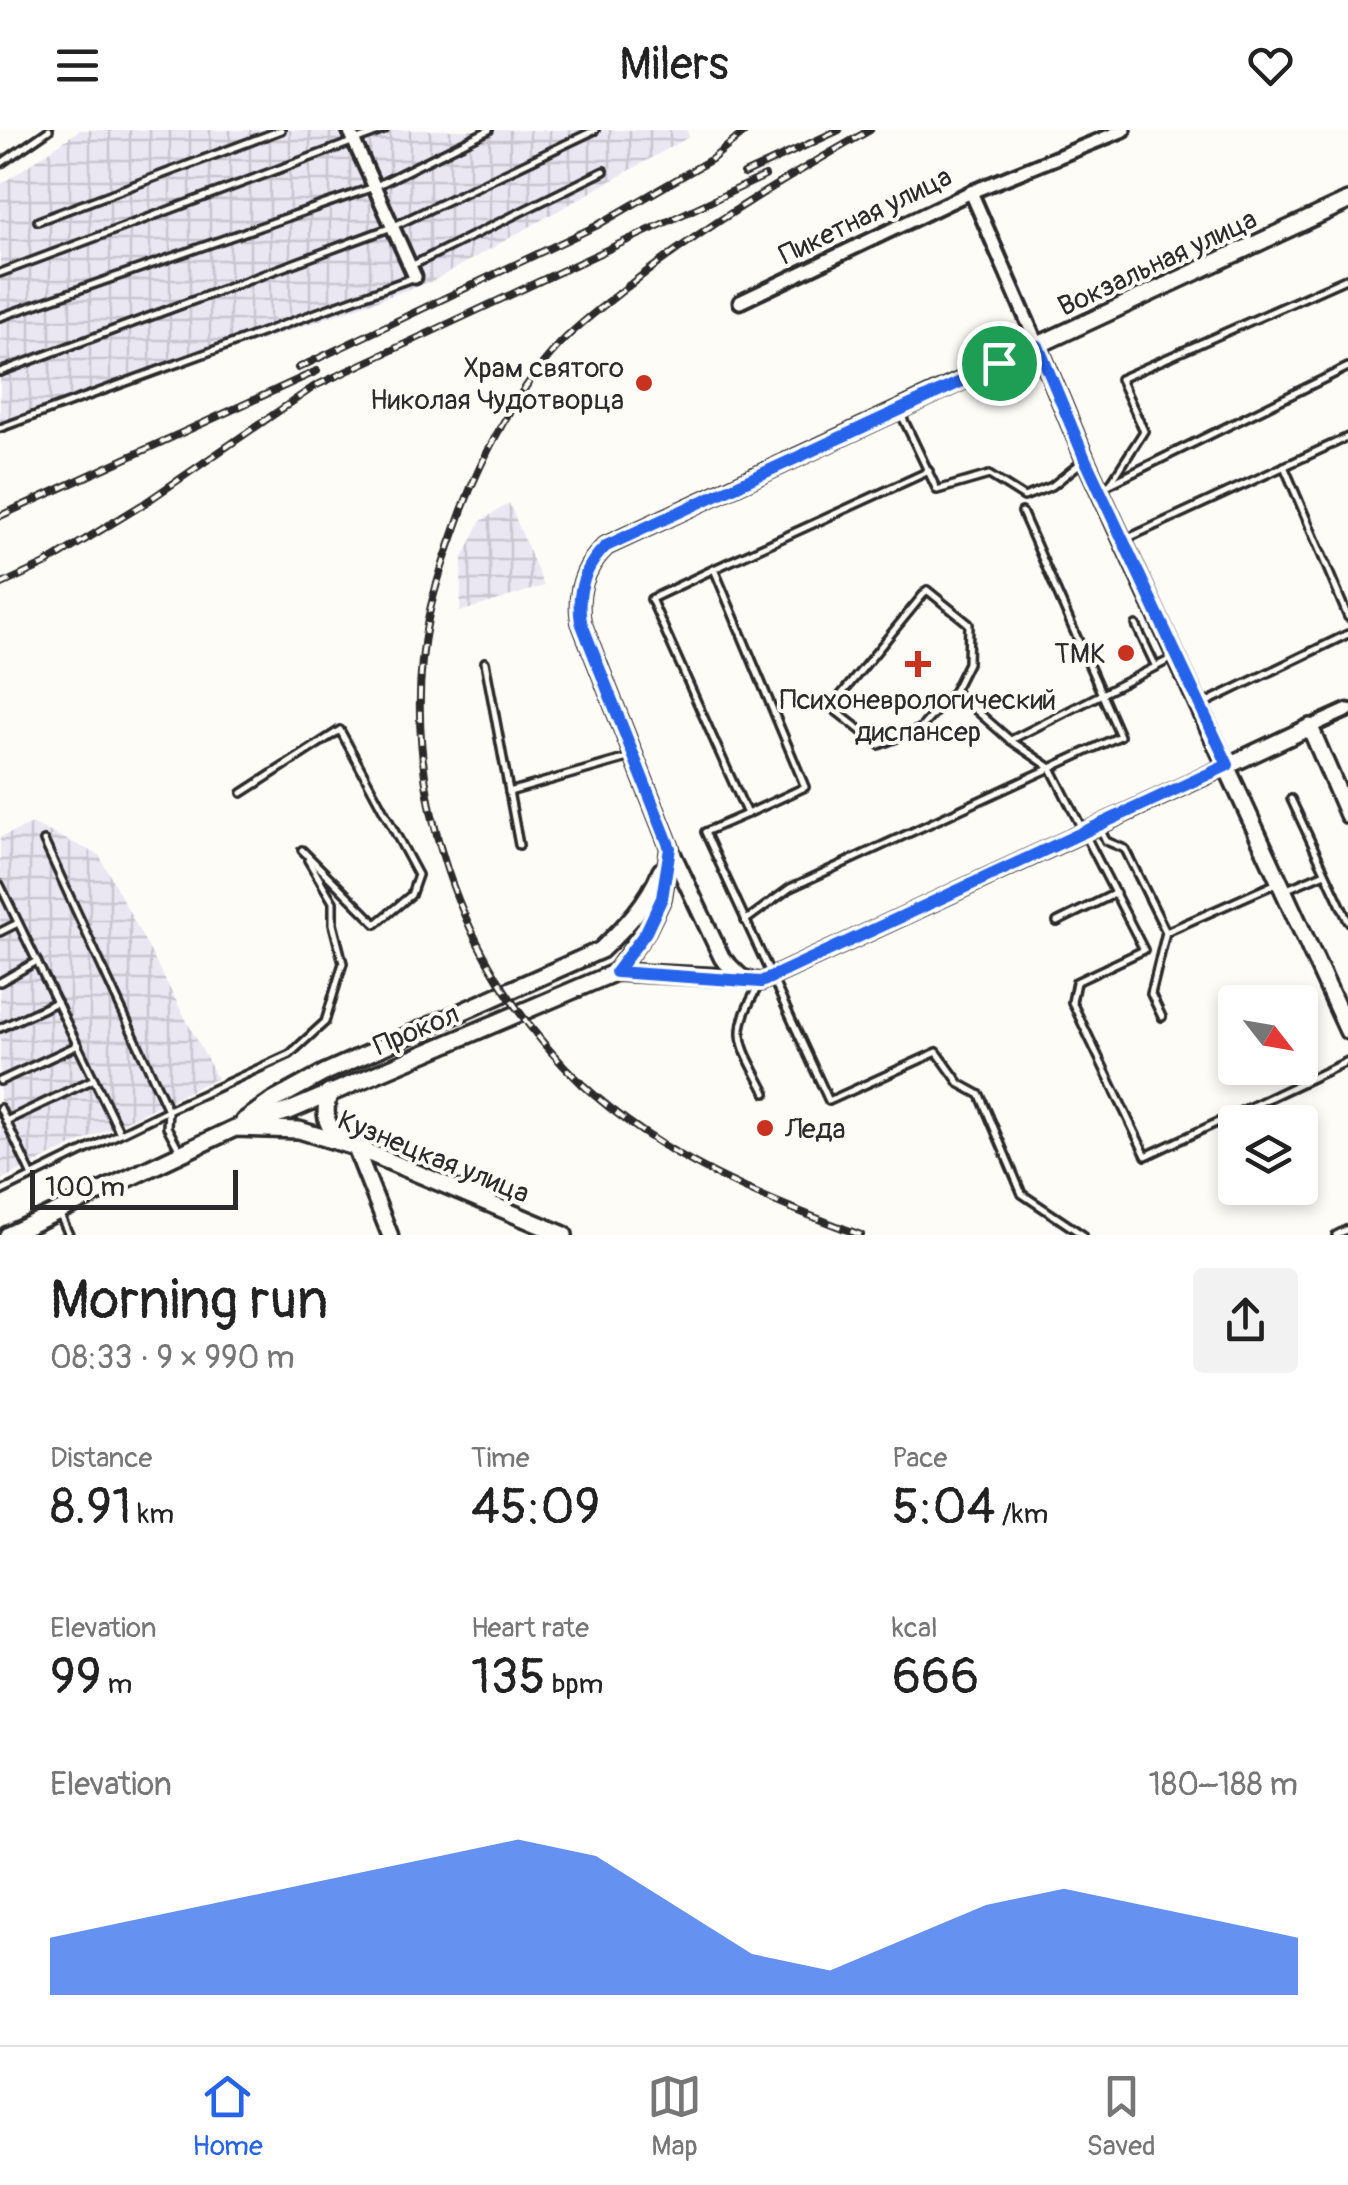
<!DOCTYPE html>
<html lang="en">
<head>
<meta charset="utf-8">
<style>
	body { margin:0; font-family:Pangolin,sans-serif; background:#f2f2f2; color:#222; height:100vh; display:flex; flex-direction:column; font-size:38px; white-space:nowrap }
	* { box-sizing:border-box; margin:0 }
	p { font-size:32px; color:#767676 }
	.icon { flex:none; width:55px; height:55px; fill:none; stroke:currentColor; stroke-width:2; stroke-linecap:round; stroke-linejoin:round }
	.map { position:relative; height:1105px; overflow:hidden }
	.drawer { display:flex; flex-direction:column; background:#fff; flex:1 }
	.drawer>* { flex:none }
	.needle { width:65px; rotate:121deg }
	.controls { position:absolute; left:1218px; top:855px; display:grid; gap:20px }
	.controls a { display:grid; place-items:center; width:100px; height:100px; border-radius:10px; background:#fff; box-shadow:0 5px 15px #0003; font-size:50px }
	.scale { position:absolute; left:30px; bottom:25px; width:208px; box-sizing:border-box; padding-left:10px; border:5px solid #2b2b2b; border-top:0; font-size:28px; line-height:35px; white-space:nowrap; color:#2b2b2b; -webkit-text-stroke:8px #fdfcf7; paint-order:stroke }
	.pin { position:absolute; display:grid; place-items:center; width:85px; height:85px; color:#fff; margin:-42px; border:5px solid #fff; border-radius:50%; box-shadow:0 2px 10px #0007 }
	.round { display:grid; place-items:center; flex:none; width:105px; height:105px; border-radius:10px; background:#f2f2f2 }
	.headline { display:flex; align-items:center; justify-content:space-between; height:170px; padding:0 50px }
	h1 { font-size:55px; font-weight:600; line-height:75px }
	.stats { display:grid; grid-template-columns:repeat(3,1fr); gap:15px; height:170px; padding:10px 50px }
	.stats div { display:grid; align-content:center }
	.stats b { font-size:50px; font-weight:600 }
	.stats small { font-size:28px; font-weight:400 }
	.stats p { font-size:28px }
	.chart { height:280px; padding:20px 50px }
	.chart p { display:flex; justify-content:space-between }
	.chart svg { width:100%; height:180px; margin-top:10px; fill:#2563eb; opacity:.7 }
	header { display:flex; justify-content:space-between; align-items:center; height:130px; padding:0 50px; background:#fff; font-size:45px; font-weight:600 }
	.menu { display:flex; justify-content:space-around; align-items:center; height:140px; border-top:2px solid #e0e0e0; background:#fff; font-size:28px; color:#767676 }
	.menu a { display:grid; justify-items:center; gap:5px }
	.menu .current { color:#2563eb }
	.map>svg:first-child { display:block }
	.industrial { fill:url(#industrial-grid) }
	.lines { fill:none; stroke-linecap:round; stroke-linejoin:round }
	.service-casing { stroke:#2b2b2b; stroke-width:12 }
	.minor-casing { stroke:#2b2b2b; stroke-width:19 }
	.tertiary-casing { stroke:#2b2b2b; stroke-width:21 }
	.secondary-casing { stroke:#2b2b2b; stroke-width:22 }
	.service { stroke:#fdfcf7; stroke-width:5 }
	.minor { stroke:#fdfcf7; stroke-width:11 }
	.tertiary { stroke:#fdfcf7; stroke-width:14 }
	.secondary { stroke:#fdfcf7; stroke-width:15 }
	.rail-casing { stroke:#2b2b2b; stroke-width:8 }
	.rail { stroke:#fdfcf7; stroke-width:4; stroke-dasharray:11; stroke-linecap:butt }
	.route-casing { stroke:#fff; stroke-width:20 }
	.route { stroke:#2563eb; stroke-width:12 }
	.poi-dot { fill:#c8321e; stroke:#fdfcf7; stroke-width:4 }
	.labels { text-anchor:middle; stroke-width:8; stroke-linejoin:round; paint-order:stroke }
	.street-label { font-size:28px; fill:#2b2b2b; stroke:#fdfcf7 }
	.poi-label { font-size:28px; fill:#2b2b2b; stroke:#fdfcf7; text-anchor:end }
</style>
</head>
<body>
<header><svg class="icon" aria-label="menu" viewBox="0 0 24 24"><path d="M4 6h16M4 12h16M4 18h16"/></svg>Milers<svg class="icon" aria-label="heart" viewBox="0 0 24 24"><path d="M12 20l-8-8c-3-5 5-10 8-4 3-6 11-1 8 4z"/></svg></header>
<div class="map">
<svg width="1348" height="1105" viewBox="0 0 1348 1105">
	<defs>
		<pattern id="industrial-grid" width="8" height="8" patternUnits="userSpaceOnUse" patternTransform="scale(2.5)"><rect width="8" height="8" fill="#eae7f3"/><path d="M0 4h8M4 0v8" fill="none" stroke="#c9c6d0"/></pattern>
	</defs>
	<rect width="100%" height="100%" fill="#fdfcf7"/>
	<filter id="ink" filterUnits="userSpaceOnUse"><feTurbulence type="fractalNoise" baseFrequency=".01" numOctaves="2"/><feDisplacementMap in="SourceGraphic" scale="20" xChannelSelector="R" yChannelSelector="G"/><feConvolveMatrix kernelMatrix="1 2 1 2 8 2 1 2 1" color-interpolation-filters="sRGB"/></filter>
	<g filter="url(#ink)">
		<g class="industrial">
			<path d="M80,0H687L689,7L433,151L0,300V55Z"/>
			<path d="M509,373L544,456L460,482L462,430L480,392Z"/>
			<path d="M33,694L99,725L217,948L0,1050V707Z"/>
		</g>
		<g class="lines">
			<defs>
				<g id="service">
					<path d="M0,34L49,0"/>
					<path d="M38,91L281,0"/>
					<path d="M413,135L604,41"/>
					<path d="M0,143L384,0"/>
					<path d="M0,187L374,57L489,0"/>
					<path d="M0,242L392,97L595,0"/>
					<path d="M901,284L937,360L989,345L1024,367L1052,356L1083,331"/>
					<path d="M0,298L412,148"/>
					<path d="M1284,336L1348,487"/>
					<path d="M1112,351L1144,301L1120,249L1348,148"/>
					<path d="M1102,358L1348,237"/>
					<path d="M1126,409L1348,307"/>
					<path d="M714,439L651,469L747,684L705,702L829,971L937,922L960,954L980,965L1022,1064L1083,1105"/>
					<path d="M927,460L969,494L968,533L954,561L920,599L879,615L831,577Z"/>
					<path d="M1136,495L1156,537"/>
					<path d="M485,532L519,715"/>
					<path d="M954,561L1010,610L1051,638L1144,820L1076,852L1072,872L1146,1026L1348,931"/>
					<path d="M1201,575L1348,504"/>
					<path d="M1011,610L1175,527"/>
					<path d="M509,662L631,627"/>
					<path d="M242,663L340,600L418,745L411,765L376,794L302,720"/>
					<path d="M1291,669L1348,791"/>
					<path d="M747,684L805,657L714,439L929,341"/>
					<path d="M1100,698L1106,711L1125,719L1166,802L1151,864L1162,887"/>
					<path d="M0,755L120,1003"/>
					<path d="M1287,759L1325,743"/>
					<path d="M745,791L790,758L1120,606L1022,382"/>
					<path d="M1057,792L1116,763"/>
					<path d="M0,802L18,793"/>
					<path d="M1166,802L1277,753"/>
					<path d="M0,852L37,831"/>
					<path d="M759,855C729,907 740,912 766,963"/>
					<path d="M0,898L57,872"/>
					<path d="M0,951L78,915"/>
					<path d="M0,978L32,1046"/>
					<path d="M6,991L94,949"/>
					<path d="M180,1021L167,997L168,980L290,924L325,892L343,833L333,794V772L308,730"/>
					<path d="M0,1062L168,980L44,711"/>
					<path d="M60,1085L69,1105"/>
					<path d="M1336,1105L1348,1099"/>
				</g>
				<g id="minor">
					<path d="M349,0L415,147"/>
					<path d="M971,62L1038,216"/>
					<path d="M740,172L971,62L1124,0"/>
					<path d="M1310,597L1348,580"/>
				</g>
				<g id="tertiary">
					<path d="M670,718L722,828L742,848L761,852L1229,635"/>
					<path d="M355,1017L390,1105"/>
				</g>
				<g id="secondary">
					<path d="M1038,216L1085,329L1348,901"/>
					<path d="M1229,635L1310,597L1348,685"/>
					<path d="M616,842L646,801L662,768L670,718L581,492C576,462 584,437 606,416L1348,71"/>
					<path d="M329,963C323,986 325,996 344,1012"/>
					<path d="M244,991L271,972L326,942L601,820C626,796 648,773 661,741"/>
					<path d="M246,994L289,981L616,842L742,848"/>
					<path d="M8,1105L235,998L299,1000L355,1017L564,1105"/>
				</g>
			</defs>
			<use href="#service" class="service-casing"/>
			<use href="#minor" class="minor-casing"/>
			<use href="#tertiary" class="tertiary-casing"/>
			<use href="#secondary" class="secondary-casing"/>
			<use href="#service" class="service"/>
			<use href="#minor" class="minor"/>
			<use href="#tertiary" class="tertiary"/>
			<use href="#secondary" class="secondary"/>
			<defs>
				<g id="rail">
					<path d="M744,44L839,0"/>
					<path d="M298,238L596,96L712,29L747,0"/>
					<path d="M0,386L317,241"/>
					<path d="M0,455L45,434L142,375L315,256L765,46"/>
					<path d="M861,1105C761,1068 662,1028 582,954C460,839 396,654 428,489C436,451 449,416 462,380C482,326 518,259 558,216C578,194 604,176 627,157C703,97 786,48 870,0"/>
				</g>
			</defs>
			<use href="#rail" class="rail-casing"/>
			<use href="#rail" class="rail"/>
		</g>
	</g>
	<g class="lines" filter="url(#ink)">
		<defs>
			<path id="route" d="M1038,216L1085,329L1228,635L761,852L616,842L646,802L662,768L670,718L581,492C576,462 584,437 606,416Z"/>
		</defs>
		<use href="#route" class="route-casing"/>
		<use href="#route" class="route"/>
	</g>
	<g class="poi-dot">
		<circle cx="644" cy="253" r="10"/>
		<circle cx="1126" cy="523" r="10"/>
		<path d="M913 519h10v10h10v10h-10v10h-10v-10h-10v-10h10z"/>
		<circle cx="765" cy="998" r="10"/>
	</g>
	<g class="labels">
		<g class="street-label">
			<text transform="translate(865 85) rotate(-26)" y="10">Пикетная улица</text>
			<text transform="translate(1157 132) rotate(-25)" y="10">Вокзальная улица</text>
			<text transform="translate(416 899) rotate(-23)" y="10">Прокол</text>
			<text transform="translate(434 1026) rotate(22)" y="10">Кузнецкая улица</text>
		</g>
		<g class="poi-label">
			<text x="624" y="247">Храм святого<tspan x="624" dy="32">Николая Чудотворца</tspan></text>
			<text x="1106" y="533">ТМК</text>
			<text x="918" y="579" text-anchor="middle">Психоневрологический<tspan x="918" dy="32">диспансер</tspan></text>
			<text x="785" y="1008" text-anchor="start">Леда</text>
		</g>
	</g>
</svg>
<div class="controls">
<a><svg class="needle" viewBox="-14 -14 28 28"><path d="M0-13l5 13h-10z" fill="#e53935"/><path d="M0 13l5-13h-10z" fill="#767676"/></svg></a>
<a><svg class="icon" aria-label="layers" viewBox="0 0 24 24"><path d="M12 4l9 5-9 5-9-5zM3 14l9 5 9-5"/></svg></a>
</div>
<div class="scale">100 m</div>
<div class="pin" style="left:999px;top:233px;background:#1e9e55"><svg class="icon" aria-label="arrive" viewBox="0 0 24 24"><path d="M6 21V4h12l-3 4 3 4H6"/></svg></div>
</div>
<section class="drawer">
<div class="headline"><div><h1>Morning run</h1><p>08:33 · 9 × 990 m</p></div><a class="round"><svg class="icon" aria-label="share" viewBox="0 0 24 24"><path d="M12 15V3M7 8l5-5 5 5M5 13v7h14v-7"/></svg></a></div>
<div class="stats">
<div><p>Distance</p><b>8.91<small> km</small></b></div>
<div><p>Time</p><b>45:09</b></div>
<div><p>Pace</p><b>5:04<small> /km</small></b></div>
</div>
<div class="stats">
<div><p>Elevation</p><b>99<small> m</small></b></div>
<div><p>Heart rate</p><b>135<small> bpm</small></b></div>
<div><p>kcal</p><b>666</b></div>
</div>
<div class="chart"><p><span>Elevation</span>180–188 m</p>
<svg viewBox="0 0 160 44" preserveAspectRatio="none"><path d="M0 44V30L10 26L20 22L30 18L40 14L50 10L60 6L70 10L80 22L90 34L100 38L110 30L120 22L130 18L140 22L150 26L160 30V44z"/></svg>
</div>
</section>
<nav class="menu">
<a class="current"><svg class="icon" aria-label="home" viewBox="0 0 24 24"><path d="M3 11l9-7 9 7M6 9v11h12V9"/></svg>Home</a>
<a><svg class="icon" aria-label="map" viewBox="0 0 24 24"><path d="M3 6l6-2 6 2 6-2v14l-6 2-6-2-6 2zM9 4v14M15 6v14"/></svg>Map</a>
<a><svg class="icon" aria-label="saved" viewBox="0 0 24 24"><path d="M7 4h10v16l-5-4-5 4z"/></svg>Saved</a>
</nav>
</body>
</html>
